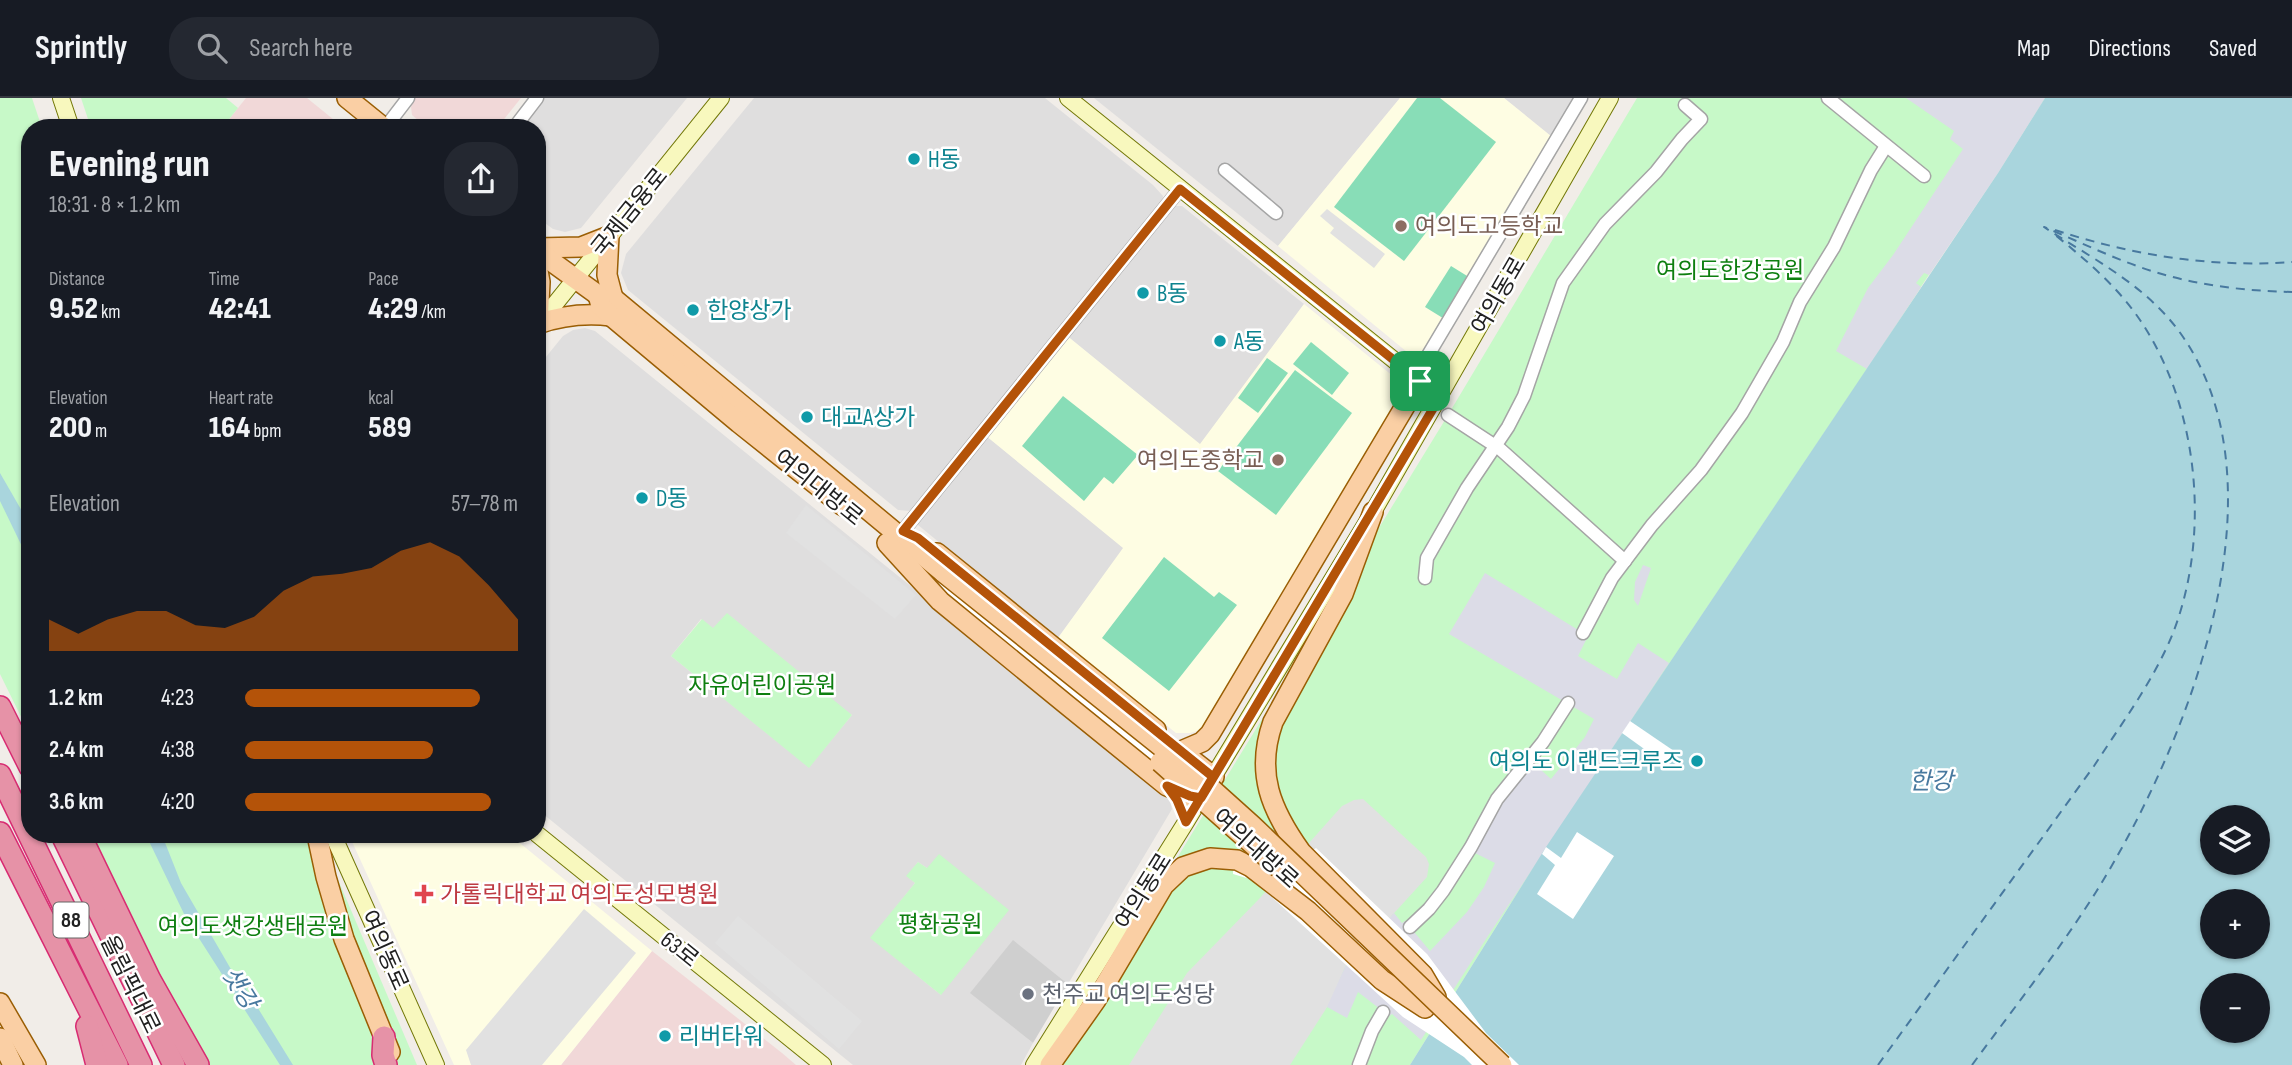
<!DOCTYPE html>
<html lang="en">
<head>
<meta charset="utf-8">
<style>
	body { margin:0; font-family:"Sofia Sans Condensed","Noto Sans KR",sans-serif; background:#242831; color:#f1f3f6; height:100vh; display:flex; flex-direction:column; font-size:26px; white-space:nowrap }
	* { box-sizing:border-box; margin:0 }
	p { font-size:23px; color:#9ea1a6 }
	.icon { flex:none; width:38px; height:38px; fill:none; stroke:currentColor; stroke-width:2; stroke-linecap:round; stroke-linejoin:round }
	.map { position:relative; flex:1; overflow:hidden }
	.panel { position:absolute; left:21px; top:21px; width:525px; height:724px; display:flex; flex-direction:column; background:#171b24; border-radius:28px; box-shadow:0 2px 5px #0004 }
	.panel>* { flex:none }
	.tools { position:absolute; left:2200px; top:707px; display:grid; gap:14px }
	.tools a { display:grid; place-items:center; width:70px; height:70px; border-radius:50%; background:#171b24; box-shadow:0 2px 5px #0004; font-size:35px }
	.pin { position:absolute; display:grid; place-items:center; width:60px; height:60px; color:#fff; margin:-30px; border-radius:14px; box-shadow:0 4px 10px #0006 }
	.round { display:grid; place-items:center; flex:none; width:74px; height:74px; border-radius:28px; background:#242831 }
	.overview { display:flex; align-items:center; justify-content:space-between; height:119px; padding:0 28px }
	h1 { font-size:38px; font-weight:800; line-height:52px }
	.figures { display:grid; grid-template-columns:repeat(3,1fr); gap:10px; height:119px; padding:7px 28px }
	.figures div { display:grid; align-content:center }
	.figures b { font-size:30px; font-weight:800 }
	.figures small { font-size:19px; font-weight:400 }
	.figures p { font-size:19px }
	.chart { height:196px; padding:14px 28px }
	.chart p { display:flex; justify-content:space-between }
	.chart svg { width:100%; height:126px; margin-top:7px; fill:#b45309; opacity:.7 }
	ul { padding:0 28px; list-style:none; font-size:23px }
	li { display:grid; grid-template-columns:112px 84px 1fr; align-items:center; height:52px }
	li i { height:18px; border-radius:9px; background:#b45309 }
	header { display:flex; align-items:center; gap:42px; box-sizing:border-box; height:98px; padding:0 35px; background:#171b24; border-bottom:2px solid #363941 }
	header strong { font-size:33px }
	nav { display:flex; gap:38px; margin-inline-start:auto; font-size:24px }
	.search { width:490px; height:63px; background:#242831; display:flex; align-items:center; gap:18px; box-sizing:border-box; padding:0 24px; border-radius:28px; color:#9ea1a6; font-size:26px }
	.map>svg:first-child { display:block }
	.residential { fill:#dfdede; fill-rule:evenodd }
	.commercial { fill:#f1d8d8 }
	.education { fill:#fefde3 }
	.religious { fill:#cfcfcf }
	.park { fill:#c7f9c8 }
	.pitch { fill:#88ddb7 }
	.parking { fill:#e1e1e1 }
	.plaza { fill:#dcdce7 }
	.water { fill:#a9d5dd; fill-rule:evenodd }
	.pier { fill:#fff }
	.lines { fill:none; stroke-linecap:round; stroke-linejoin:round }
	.ferry { stroke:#48799f; stroke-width:2; stroke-dasharray:9 7; stroke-linecap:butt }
	.street-casing { stroke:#a5a5a5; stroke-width:15 }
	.secondary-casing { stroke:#737808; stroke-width:18 }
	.primary-casing { stroke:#9a5e04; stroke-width:22 }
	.highway-casing { stroke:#d82c72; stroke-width:24 }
	.street { stroke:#fff; stroke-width:12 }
	.secondary { stroke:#f8f8be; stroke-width:16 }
	.primary { stroke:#facfa4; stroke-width:19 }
	.highway { stroke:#e692a7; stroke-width:21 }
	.primary-bridge-casing { stroke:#9a5e04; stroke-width:22; stroke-linecap:butt }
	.primary-bridge { stroke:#facfa4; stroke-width:19 }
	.route-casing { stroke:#fff; stroke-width:14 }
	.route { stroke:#b45309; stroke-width:9 }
	.culture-dot { fill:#0f9aa8; stroke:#fff; stroke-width:2.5 }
	.education-dot { fill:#8d6e63; stroke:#fff; stroke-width:2.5 }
	.health-dot { fill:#e0444e; stroke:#fff; stroke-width:2.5 }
	.worship-dot { fill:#6b7280; stroke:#fff; stroke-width:2.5 }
	.labels { text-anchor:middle; stroke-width:5; stroke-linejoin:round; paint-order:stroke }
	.shield { fill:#fff; stroke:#646464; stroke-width:2 }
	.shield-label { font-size:21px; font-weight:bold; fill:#212121 }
	.culture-label { font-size:23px; fill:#0d838f; stroke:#fff; text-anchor:start }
	.street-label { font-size:23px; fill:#212121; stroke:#fff }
	.education-label { font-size:23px; fill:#785e54; stroke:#fff; text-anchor:start }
	.park-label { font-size:23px; fill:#0e7f10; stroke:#fff }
	.health-label { font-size:23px; fill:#be3a42; stroke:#fff; text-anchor:start }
	.worship-label { font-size:23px; fill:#5b616d; stroke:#fff; text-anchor:start }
	.water-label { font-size:24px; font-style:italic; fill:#48799f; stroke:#fff }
</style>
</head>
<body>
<header>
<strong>Sprintly</strong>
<div class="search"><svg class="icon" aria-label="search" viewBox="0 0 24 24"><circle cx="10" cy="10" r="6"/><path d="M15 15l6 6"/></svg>Search here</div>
<nav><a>Map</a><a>Directions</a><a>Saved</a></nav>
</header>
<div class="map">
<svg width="2292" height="967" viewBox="0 0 2292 967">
	<rect width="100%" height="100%" fill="#f1ede8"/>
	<g class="residential">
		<path d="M544,0H687L581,130L565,134L553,131L537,119V30H520Z"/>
		<path d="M754,0H1045L1153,87L1163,98L1162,106L911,413L898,412L628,192L621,175L626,156Z"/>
		<path d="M1094,0H1400L1278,148Z"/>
		<path d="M1504,0H1584L1557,43Z"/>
		<path d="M1176,108H1182L1304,206L1200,347L1066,237L1172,109Z"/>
		<path d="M585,230L595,233L1168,696L1172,711L1068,886L1013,843L971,895L1033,945L1021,967H853L537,711V270L563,238L573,232ZM701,521L713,531L852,617L809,669L671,558ZM918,764L927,770L941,897L871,840L915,785L907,778Z"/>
		<path d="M985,337L1124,450L1057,541L918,427L917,422Z"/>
	</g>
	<g class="commercial">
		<path d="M246,0H307L344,30H222Z"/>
		<path d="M415,0H521L497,30H427L412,17L411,9Z"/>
		<path d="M652,853L782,955L796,967H561Z"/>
	</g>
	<g class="education">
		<path d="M1400,0H1504L1557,43L1425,258L1420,259L1412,258L1278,148Z"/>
		<path d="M1304,206L1399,283L1404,293L1204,631L1190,635H1176L1058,540L1123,450L985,337L1066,237L1200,346Z"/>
		<path d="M349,737H510L652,853L561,967H454Z"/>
	</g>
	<path class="religious" d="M1013,842L1068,886L1033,945L970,895Z"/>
	<g class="park">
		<path d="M0,0H32L42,30H30V637L0,576Z"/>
		<path d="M81,0H226L238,10L222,30H91Z"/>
		<path d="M1637,0H2045L1867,271L1546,749L1410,967H1055L1133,832L1448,317Z"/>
		<path d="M727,515L852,617L809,670L671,558L702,521L713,530Z"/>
		<path d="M82,737H319L417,967H204Z"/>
		<path d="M939,756L1009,812L941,897L870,840L915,785L906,778L918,764L927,770Z"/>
	</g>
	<g class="pitch">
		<path d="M1417,0H1440L1496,44L1404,163L1334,109Z"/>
		<path d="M1451,168L1472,181L1446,222L1425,209Z"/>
		<path d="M1311,244L1349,275L1332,297L1293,266Z"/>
		<path d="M1267,260L1288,275L1258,315L1238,300Z"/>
		<path d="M1295,272L1352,315L1276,417L1218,373Z"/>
		<path d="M1063,298L1138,357L1113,386L1104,379L1084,403L1022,348Z"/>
		<path d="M1164,459L1214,499L1219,494L1237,507L1169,593L1102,540Z"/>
	</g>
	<g class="parking">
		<path d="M1327,111L1385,156L1374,170L1330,135L1334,130L1320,118Z"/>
		<path d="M806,407L916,497L895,521L786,435Z"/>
		<path d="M1363,701L1426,759L1429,766L1427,779L1345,869L1331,903L1290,967H1129L1187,875L1259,801L1342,708L1354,702Z"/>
		<path d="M584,811L636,855L542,967H471L466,952Z"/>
		<path d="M738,818L862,923L839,951L715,845Z"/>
	</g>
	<g class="plaza">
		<path d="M1906,0H2045L1998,75L1929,177L1924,175L1916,185L1921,189L1867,271L1836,253L1868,190L1893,157L1963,51L1950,41L1954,33Z"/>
		<path d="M1643,467L1651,470L1638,508L1634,502L1635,484Z"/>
		<path d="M1485,475L1588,538L1578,558L1617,581L1638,545L1669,565L1486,841L1421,942L1392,916L1389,918L1358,894L1347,920L1327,909L1345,869L1394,815L1402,825L1405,823L1430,853L1467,814L1484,789L1495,765L1469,752L1529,661L1551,681L1585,639L1594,621L1449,536Z"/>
	</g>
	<g class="water">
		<path d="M2045,0H2292V967H1410L1546,749L1998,75ZM2212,719H2258V765H2212ZM2212,803H2258V849H2212ZM2212,887H2258V933H2212Z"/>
		<path d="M0,375L30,427V465L0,403Z"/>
		<path d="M146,737H162L181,785L232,873L243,886L293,967H280L186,820Z"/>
	</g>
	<g class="pier">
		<path d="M951,473L1298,763L1316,750L1427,856L1486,935L1519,967H1472L1464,959L1403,919L1253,782L1233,776V754L1273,773L1181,688L990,532L936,492Z"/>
		<path d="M1630,623L1674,653L1665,666L1622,635Z"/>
		<path d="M1577,734L1614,758L1573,821L1537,796L1555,767L1542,756L1546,749L1561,760Z"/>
	</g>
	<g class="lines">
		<g class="ferry">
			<path d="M2055,132C2132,157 2211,170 2292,164"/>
			<path d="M1878,967L2094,668C2122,625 2154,582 2173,535C2211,437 2199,309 2140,222C2117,188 2086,162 2054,136"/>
			<path d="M1972,967C2014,910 2058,854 2096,794C2185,651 2291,392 2181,236C2146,187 2093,161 2044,129C2085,146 2126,167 2169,178C2210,189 2251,193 2292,194"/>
		</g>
		<defs>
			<g id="street">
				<path d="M1828,0L1924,78"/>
				<path d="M385,30L408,0"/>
				<path d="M514,30L537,0"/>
				<path d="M1225,72L1276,115"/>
				<path d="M1420,283L1427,259L1581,0"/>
				<path d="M1448,317L1500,351L1625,463"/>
				<path d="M903,433L1180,91"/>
				<path d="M1425,480L1427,460L1467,390L1508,329L1524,298L1563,185L1605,126L1656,74L1682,41L1701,21L1685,7"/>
				<path d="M1583,535L1612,480L1652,427L1701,372L1742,315L1783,244L1800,204L1834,149L1871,72L1886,48"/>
				<path d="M1410,829L1429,811L1443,793L1471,749L1497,701L1543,644L1568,605"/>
				<path d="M1359,967L1372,933L1383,914"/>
			</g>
			<g id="secondary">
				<path d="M61,0L71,30"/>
				<path d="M1068,0L1420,283L1437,304"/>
				<path d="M538,227L721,0"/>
				<path d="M537,736L823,967"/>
				<path d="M333,737L436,967"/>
				<path d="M1034,967L1186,724L1373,414L1610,0"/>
			</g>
			<g id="primary">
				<path d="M347,0L384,30"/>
				<path d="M537,150L581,149L609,138L607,177L613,200"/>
				<path d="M537,153L598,197H609L613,200L944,475"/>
				<path d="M537,167L540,184L538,226C563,217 585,215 611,218"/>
				<path d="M598,197L601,208L611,218L739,325L843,408"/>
				<path d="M1373,414L1343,496L1273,624C1255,675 1271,712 1301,754L1423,877L1436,899"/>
				<path d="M887,445L940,503L1067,607L1167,688L1190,698L1201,700"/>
				<path d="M937,455L1156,632"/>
				<path d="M1181,653L1202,644L1210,636L1420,283"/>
				<path d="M1187,658L1214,679"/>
				<path d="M317,737L326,779L344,841L390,954"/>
				<path d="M0,905L36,967"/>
				<path d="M0,940L13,967"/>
				<path d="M1050,967L1096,902L1164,787L1183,769L1210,760L1237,762L1251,769L1308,813L1382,882L1425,910"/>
			</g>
			<g id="highway">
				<path d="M0,609L30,669"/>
				<path d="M0,677L141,967"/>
				<path d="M0,735L117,967"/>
				<path d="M62,737L174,967"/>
				<path d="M80,737L150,882L198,967"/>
				<path d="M87,928L97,967"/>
				<path d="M384,939L383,957L386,967"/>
			</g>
		</defs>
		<use href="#street" class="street-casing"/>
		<use href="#secondary" class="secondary-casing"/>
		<use href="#primary" class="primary-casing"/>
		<use href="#highway" class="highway-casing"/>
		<use href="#street" class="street"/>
		<use href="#secondary" class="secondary"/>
		<use href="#primary" class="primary"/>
		<use href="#highway" class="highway"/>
		<defs>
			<g id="primary-bridge">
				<path d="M944,475L1194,675L1253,728L1502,967"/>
				<path d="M1160,664L1279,770"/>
			</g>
		</defs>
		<use href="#primary-bridge" class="primary-bridge-casing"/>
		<use href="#primary-bridge" class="primary-bridge"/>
	</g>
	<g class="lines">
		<defs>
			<path id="route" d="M1420,283L1180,91L903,433L918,440L1213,679L1186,724L1177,702L1167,688L1190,698L1201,700L1231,650L1437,304L1420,283"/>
		</defs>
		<use href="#route" class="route-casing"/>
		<use href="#route" class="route"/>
	</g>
	<g class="culture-dot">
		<circle cx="914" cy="61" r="7"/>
		<circle cx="1143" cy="195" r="7"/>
		<circle cx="693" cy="212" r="7"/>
		<circle cx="1220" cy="243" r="7"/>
		<circle cx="807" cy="319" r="7"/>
		<circle cx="642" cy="400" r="7"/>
		<circle cx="1697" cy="663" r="7"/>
		<circle cx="665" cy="938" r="7"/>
	</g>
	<g class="education-dot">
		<circle cx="1401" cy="128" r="7"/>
		<circle cx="1278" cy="362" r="7"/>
	</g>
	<path class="health-dot" d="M420.5 785.5h7v7h7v7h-7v7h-7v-7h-7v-7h7z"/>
	<circle class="worship-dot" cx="1028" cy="896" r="7"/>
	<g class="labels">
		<rect class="shield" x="53.5" y="804.5" width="35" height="35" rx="5"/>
		<g class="shield-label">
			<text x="71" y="829">88</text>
		</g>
		<g class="culture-label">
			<text x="928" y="69">H동</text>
			<text x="1157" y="203">B동</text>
			<text x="707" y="220">한양상가</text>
			<text x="1234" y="251">A동</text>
			<text x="821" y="327">대교A상가</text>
			<text x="656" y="408">D동</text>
			<text x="1683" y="671" text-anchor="end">여의도 이랜드크루즈</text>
			<text x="679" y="946">리버타워</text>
		</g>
		<g class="street-label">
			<text transform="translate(629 114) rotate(-51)" y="8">국제금융로</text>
			<text transform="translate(1498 197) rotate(-60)" y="8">여의동로</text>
			<text transform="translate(819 389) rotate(39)" y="8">여의대방로</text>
			<text transform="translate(1256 750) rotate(42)" y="8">여의대방로</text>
			<text transform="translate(1143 793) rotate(-58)" y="8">여의동로</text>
			<text transform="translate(680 851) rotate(39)" y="8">63로</text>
			<text transform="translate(385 852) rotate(66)" y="8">여의동로</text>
			<text transform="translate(131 886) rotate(64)" y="8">올림픽대로</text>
		</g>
		<g class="education-label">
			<text x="1415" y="136">여의도고등학교</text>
			<text x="1264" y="370" text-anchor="end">여의도중학교</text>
		</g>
		<g class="park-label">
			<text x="1730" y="180">여의도한강공원</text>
			<text x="762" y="595">자유어린이공원</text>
			<text x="940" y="834">평화공원</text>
			<text x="253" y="836">여의도샛강생태공원</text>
		</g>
		<g class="health-label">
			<text x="440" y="804">가톨릭대학교 여의도성모병원</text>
		</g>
		<g class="worship-label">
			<text x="1042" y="904">천주교 여의도성당</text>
		</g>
		<g class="water-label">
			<text x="1931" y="691">한강</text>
			<text transform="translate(240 890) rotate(58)" y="8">샛강</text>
		</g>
	</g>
</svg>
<div class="tools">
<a><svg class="icon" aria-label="layers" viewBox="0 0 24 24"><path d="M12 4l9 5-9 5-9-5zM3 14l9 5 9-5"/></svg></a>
<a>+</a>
<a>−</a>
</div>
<div class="pin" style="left:1420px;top:283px;background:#1e9e55"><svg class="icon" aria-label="arrive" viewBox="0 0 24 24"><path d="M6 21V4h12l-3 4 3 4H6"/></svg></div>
<section class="panel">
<div class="overview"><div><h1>Evening run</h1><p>18:31 · 8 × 1.2 km</p></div><a class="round"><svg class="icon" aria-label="share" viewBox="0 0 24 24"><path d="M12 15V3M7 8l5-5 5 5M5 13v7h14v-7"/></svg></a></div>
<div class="figures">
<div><p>Distance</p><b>9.52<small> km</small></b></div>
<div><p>Time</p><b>42:41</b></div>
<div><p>Pace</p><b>4:29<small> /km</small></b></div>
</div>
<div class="figures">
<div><p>Elevation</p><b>200<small> m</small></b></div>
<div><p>Heart rate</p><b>164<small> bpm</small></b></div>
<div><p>kcal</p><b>589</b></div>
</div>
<div class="chart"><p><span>Elevation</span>57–78 m</p>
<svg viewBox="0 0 160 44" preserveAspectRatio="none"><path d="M0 44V33L10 38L20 33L30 30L40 30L50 35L60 36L70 32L80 23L90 18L100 17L110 15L120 9L130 6L140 11L150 21L160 33V44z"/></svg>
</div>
<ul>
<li><b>1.2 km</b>4:23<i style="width:86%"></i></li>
<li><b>2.4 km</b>4:38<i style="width:69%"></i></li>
<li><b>3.6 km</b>4:20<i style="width:90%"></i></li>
</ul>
</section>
</div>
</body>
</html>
